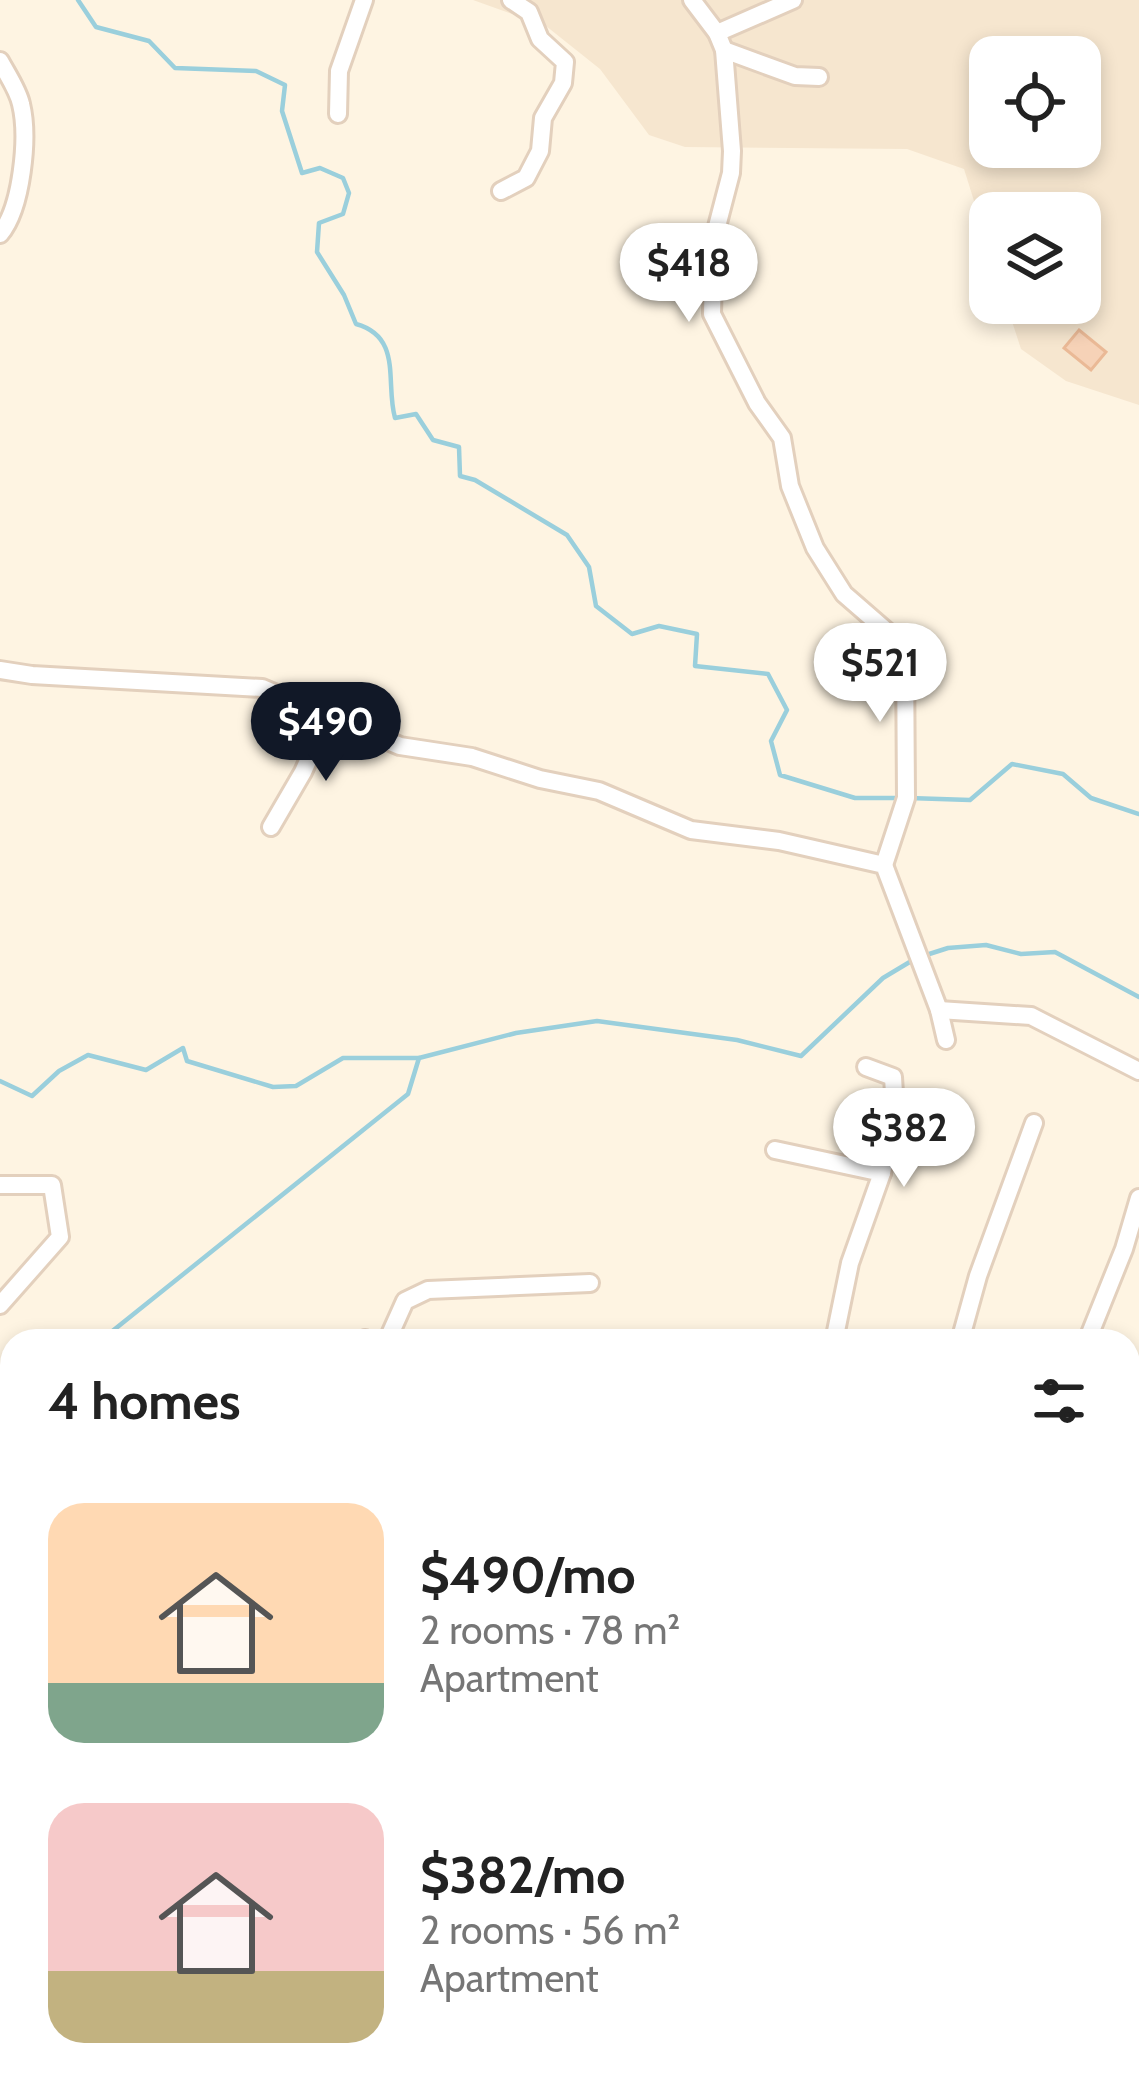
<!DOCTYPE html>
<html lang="en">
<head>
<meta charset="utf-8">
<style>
  :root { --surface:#fff; --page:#f2f2f2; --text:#222; --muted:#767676; --accent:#111827 }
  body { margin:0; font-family:Cabin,sans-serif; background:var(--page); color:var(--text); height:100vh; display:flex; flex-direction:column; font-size:45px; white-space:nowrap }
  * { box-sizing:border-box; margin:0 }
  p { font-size:39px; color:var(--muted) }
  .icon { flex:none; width:66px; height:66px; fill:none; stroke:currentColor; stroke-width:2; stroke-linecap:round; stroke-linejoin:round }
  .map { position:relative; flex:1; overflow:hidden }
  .sheet { position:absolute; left:0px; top:1329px; width:1140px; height:771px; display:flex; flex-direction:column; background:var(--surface); border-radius:36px 36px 0 0; box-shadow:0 6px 18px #0003 }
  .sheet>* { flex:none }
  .buttons { position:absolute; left:969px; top:36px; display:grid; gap:24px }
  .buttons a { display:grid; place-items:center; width:132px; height:132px; border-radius:24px; background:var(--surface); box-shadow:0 6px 18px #0003; font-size:60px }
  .price { position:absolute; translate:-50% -102px; padding:0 27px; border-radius:42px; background:#fff; color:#222; font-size:39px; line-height:78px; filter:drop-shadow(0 3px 6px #0008) }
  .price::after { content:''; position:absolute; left:50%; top:72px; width:36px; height:27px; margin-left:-18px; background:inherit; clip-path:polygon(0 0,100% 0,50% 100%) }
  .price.on { background:var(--accent); color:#fff }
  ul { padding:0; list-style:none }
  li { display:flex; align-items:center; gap:36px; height:300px; padding:0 48px }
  li span { display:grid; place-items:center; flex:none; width:336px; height:240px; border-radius:36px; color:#555 }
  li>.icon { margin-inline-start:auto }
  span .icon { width:144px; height:144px; fill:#fffc; stroke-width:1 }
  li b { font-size:51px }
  h2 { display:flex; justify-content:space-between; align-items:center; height:144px; padding:0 48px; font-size:51px }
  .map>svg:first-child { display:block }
  .residential { fill:#f6e6cf; fill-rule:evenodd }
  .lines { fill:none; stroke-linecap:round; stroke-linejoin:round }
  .stream { stroke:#9acfdc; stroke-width:4.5 }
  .building { fill:#f6d2b7; stroke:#eab996; stroke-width:3 }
  .minor-casing { stroke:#e3d0bd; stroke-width:22 }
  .path { stroke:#dbb69a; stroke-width:3; stroke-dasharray:3 9; stroke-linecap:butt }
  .minor { stroke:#fff; stroke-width:16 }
</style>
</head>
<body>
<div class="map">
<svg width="1139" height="2098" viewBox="0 0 1139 2098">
  <rect width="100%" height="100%" fill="#fef4e2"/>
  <path class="residential" d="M 473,0 L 1139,0 L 1139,405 L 1066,381 L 1021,349 L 1006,303 L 1080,303 L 1080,213 L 990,213 L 990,252 L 964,169 L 907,149 L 685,147 L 649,135 L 600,69 L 546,26 ZM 990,57 L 1080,57 L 1080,147 L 990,147 Z"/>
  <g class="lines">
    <g class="stream">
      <path d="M 78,0 L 96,27 L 149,41 L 175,68 L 256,71 L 285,85 L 282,111 L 302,173 L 320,168 L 343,178 L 349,193 L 343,214 L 319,223 L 317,252 L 344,295 L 356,324 C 403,337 385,383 395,418 L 416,414 L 433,440 L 459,447 L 460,476 L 475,480 L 567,535 L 589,567 L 596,606 L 632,634 L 659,626 L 697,634 L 695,666 L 768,674 L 787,710 L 771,741 L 780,775 L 855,798 L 898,798"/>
      <path d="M 909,798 L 970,800 L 1012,764 L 1063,774 L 1091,798 L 1139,814"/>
      <path d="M 923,956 L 948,948 L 986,945 L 1021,954 L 1055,952 L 1139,997"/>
      <path d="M 0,1081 L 32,1096 L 59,1071 L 88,1055 L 146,1070 L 183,1048 L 187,1061 L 273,1087 L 296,1086 L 343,1058 L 419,1058 L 516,1033 L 597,1021 L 737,1040 L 801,1056 L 883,978 L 913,960"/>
      <path d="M 100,1341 L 408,1094 L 419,1058"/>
      <path d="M 0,1371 L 12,1373"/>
    </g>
  </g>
  <path class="building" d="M 1079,330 L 1106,352 L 1091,370 L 1064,348 Z"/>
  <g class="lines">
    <defs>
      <g id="minor">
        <path d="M 692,0 L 717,33 L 724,50 L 732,151 L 731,173 L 714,238 L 712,314 L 757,403 L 782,438 L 790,486 L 815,548 L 844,594 L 905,647 L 906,798 L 884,865"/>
        <path d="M 717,33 L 793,0"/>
        <path d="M 724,50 L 795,76 L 819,77"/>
        <path d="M 0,61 C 7,74 18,90 21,104 C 29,137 22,208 0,234"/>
        <path d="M 338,114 L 339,71 L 364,0"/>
        <path d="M 501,191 L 526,178 L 540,151 L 543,118 L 563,83 L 565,62 L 540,39 L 529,12 L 511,0"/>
        <path d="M 0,670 L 32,675 L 262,688 L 400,746 L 472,757 L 540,779 L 599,791 L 691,830 L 779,841 L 884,865 L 939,1010 L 946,1040"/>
        <path d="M 271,827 L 303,772 L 329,714"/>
        <path d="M 939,1010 L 1031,1016 L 1139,1071"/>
        <path d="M 866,1067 L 893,1077 L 895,1110 L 882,1173"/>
        <path d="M 775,1150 L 882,1173 L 850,1263 L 834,1341"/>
        <path d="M 0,1185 L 52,1185 L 60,1237 L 0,1305"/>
        <path d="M 365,1339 L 368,1341"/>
        <path d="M 387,1341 L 405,1301 L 428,1290 L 590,1283"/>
        <path d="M 960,1341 L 978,1276 L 1034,1123"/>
        <path d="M 1087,1341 L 1124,1249 L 1139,1198"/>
        <path d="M 4,1547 L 12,1566"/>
        <path d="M 1128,2030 L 1139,2018"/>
        <path d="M 246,2088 L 250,2098"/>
        <path d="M 369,2088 L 370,2098"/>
        <path d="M 421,2088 L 432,2098"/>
        <path d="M 665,2088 L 691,2098"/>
        <path d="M 881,2088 L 896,2098"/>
        <path d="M 752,2098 L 760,2088"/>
        <path d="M 1070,2098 L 1078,2088"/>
      </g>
    </defs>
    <use href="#minor" class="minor-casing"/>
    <g class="path">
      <path d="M 0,1757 L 12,1786"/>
      <path d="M 152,2088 L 158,2098"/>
    </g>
    <use href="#minor" class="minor"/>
  </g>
</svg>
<div class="buttons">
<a><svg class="icon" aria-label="locate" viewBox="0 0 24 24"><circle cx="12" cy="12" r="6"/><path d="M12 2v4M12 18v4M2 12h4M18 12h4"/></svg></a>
<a><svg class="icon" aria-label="layers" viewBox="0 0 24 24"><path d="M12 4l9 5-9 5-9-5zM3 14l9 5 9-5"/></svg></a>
</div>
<b class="price" style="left:689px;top:325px">$418</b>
<b class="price" style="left:880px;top:725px">$521</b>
<b class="price on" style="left:326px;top:784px">$490</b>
<b class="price" style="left:904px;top:1190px">$382</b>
<section class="sheet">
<h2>4 homes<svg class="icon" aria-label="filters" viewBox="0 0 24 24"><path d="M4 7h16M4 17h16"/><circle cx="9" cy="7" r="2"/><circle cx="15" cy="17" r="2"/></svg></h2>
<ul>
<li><span style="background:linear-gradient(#ffd9b3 75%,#7fa58c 0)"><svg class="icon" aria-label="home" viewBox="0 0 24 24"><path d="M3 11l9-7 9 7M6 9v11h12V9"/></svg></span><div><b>$490/mo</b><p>2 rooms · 78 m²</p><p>Apartment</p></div></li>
<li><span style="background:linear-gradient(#f6c9c9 70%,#c2b280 0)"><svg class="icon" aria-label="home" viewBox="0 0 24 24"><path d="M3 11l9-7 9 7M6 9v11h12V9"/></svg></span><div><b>$382/mo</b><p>2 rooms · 56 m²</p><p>Apartment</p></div></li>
</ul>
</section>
</div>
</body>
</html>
